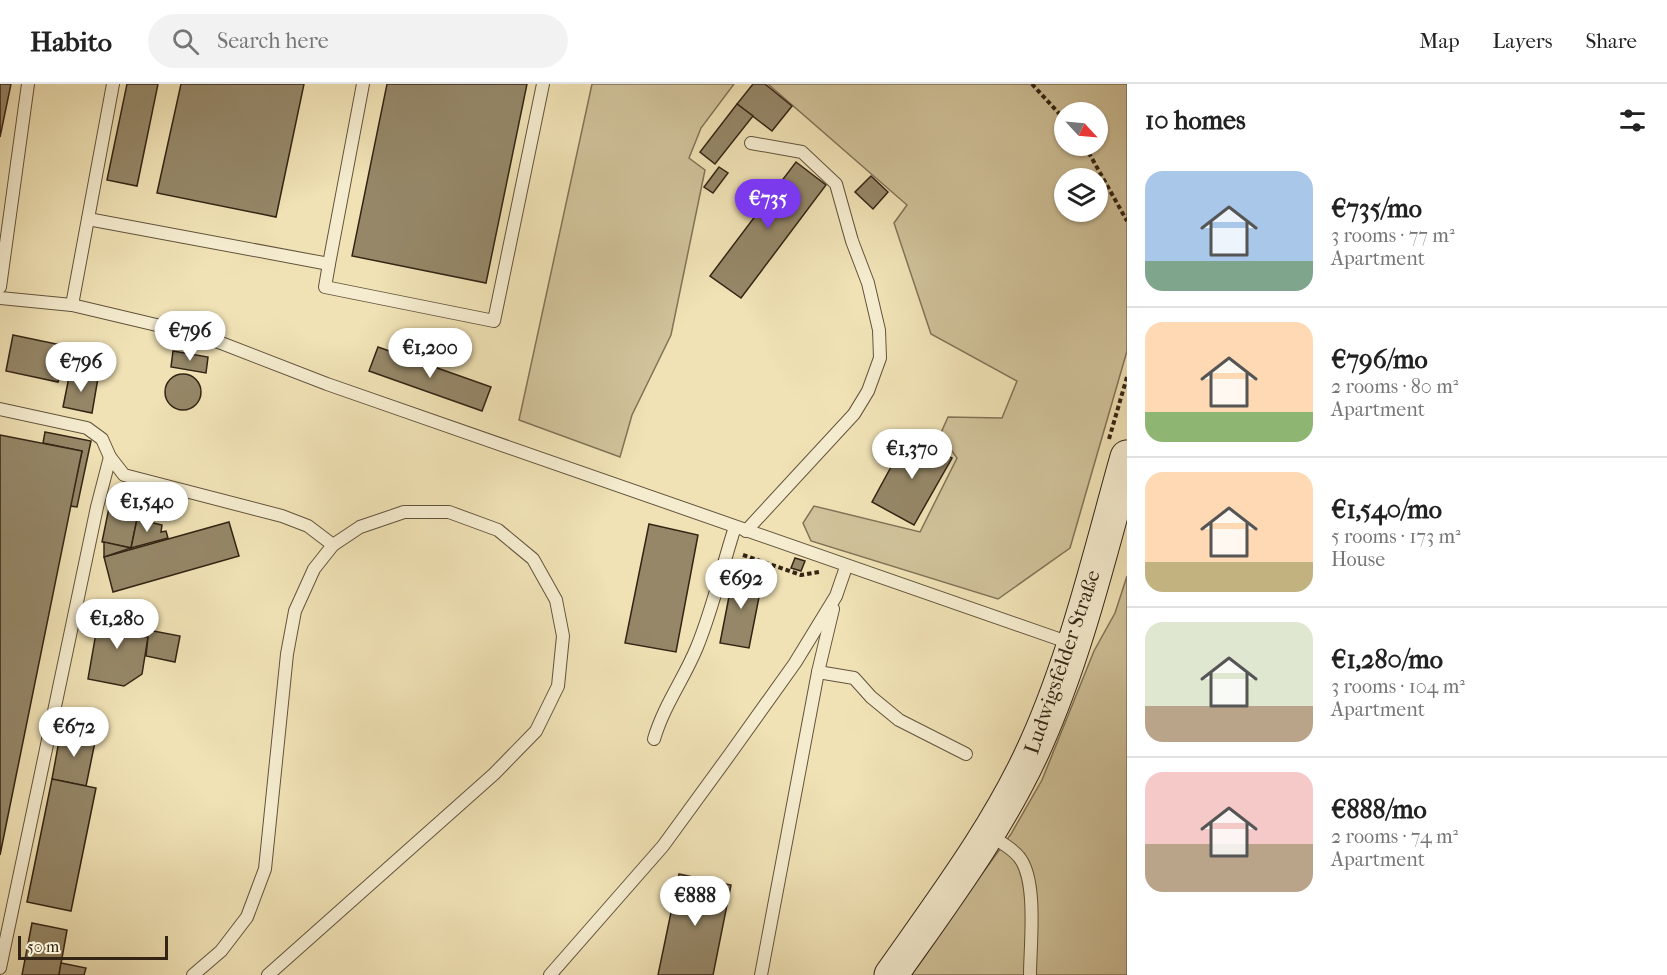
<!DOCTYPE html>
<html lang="en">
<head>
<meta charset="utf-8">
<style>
  :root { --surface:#fff; --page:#f2f2f2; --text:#222; --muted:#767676; --line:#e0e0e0; --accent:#7c3aed }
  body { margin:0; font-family:"IM FELL French Canon",serif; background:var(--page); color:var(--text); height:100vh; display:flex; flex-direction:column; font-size:22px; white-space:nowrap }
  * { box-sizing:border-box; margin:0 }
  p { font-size:20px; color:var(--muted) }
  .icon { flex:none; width:33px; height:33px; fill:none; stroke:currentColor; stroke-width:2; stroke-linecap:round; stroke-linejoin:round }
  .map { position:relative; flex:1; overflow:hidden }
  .sheet { display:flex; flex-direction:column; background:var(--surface); width:540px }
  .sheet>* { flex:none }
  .needle { width:39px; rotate:116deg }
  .fabs { position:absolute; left:1054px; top:18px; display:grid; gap:12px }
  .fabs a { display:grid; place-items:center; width:54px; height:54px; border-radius:50%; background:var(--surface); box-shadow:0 2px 4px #0004; font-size:30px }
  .scale { position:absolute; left:18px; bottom:15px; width:150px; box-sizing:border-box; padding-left:6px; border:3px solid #332414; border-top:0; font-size:16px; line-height:21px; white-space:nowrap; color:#332414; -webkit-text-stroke:4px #f5eccf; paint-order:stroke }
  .price { position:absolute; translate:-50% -51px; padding:0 14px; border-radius:21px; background:#fff; color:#222; font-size:20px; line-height:39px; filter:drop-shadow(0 2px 3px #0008) }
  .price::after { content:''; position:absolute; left:50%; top:36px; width:18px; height:14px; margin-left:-9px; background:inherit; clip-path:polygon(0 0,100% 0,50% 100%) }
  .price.active { background:var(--accent); color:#fff }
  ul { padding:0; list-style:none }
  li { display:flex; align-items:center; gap:18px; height:150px; padding:0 18px }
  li+li { border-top:2px solid var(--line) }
  li span { display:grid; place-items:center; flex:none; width:168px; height:120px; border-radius:18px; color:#555 }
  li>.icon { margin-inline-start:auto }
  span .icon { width:72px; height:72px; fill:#fffc; stroke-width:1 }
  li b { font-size:26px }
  h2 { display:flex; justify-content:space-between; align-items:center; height:72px; padding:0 18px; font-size:26px }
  header { display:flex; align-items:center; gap:36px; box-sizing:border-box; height:84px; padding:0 30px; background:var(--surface); border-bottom:2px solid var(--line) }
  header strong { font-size:28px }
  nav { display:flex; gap:33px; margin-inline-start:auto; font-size:21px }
  .search { width:420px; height:54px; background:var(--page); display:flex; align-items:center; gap:15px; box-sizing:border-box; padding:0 21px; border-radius:33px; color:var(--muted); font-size:22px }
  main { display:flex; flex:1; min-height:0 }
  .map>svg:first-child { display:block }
  .green { fill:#d0c29a; stroke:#827357; stroke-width:1.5; fill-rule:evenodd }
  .building { fill:#958768; stroke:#332414; stroke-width:1.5 }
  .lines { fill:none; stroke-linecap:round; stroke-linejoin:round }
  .lane-casing { stroke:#62543c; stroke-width:14 }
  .secondary-casing { stroke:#332414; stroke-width:35 }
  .path { stroke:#332414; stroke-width:4; stroke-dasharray:4.5 3; stroke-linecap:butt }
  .lane { stroke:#f5eccf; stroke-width:12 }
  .secondary { stroke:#f5eccf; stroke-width:33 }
  .labels { text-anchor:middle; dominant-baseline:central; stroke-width:5; stroke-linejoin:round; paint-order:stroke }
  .street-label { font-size:21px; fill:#332414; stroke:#f5eccf }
</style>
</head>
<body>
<header>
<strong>Habito</strong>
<div class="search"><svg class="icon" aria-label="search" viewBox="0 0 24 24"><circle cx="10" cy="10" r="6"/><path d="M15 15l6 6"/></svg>Search here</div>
<nav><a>Map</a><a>Layers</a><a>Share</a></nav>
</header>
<main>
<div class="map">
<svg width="1127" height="891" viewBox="0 0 1127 891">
  <rect width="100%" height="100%" fill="#f0e2b5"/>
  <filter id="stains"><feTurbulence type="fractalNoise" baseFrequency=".00333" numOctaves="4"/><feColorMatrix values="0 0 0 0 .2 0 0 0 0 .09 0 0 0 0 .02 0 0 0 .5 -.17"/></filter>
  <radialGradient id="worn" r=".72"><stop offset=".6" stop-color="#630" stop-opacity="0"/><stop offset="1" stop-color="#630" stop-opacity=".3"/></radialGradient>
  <g class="green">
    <path d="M 592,0 L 734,0 L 701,44 L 689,74 L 705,86 L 671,251 L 632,331 L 620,373 L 519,336 Z"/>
    <path d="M 768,0 L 1127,0 L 1127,267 L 1070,464 L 998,515 L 811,457 L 803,439 L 814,422 L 920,448 L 957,374 L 940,351 L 948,333 L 1002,334 L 1017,297 L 931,250 L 894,139 L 907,121 ZM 1065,28 L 1098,28 L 1098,62 L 1065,62 ZM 1065,94 L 1098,94 L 1098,128 L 1065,128 Z"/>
    <path d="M 1127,492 L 1127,891 L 908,891 L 1011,750 L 1042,696 L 1094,567 L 1115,529 Z"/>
  </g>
  <g class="building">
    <path d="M 0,0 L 11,0 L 0,53 Z"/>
    <path d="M 127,0 L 158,0 L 137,102 L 107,96 Z"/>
    <path d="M 181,0 L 304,0 L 276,133 L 157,109 Z"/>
    <path d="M 387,0 L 527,0 L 486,199 L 352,172 Z"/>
    <path d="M 753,0 L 765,0 L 792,22 L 772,47 L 737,20 Z"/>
    <path d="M 737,20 L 753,32 L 715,80 L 700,68 Z"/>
    <path d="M 796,78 L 826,101 L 741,214 L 710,192 Z"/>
    <path d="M 719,83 L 728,89 L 713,109 L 704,103 Z"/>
    <path d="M 871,92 L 888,108 L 873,125 L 855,108 Z"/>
    <path d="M 13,251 L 66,262 L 58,298 L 6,287 Z"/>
    <path d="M 378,263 L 491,303 L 482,327 L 369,287 Z"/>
    <path d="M 173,267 L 208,273 L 206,289 L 171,283 Z"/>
    <path d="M 70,288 L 98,294 L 92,329 L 63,323 Z"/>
    <circle cx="183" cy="308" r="18"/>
    <path d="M 45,348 L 91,357 L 77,423 L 70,422 L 82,367 L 43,359 Z"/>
    <path d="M 909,350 L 952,374 L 914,441 L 872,418 Z"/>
    <path d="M 0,351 L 82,367 L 0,771 Z"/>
    <path d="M 111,414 L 140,421 L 131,464 L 102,458 Z"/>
    <path d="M 137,435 L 162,441 L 161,448 L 166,447 L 168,454 L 131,464 Z"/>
    <path d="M 229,438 L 239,472 L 113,508 L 104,473 Z"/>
    <path d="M 649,440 L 698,451 L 676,568 L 625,559 Z"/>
    <path d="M 104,458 L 131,464 L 104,473 Z"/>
    <path d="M 795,474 L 805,477 L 801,487 L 791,484 Z"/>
    <path d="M 734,487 L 763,493 L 749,564 L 720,559 Z"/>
    <path d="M 120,525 L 151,531 L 147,550 L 131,547 L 134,533 L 119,530 Z"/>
    <path d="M 100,526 L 134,533 L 131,549 L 148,553 L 142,590 L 124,602 L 88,595 Z"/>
    <path d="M 148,546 L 180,552 L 175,578 L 146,572 L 148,553 L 143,552 Z"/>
    <path d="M 61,646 L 96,653 L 86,702 L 52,695 Z"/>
    <path d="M 52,695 L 96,704 L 71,827 L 27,818 Z"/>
    <path d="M 679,790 L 731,801 L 713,891 L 658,891 Z"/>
    <path d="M 32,839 L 67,846 L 59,891 L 22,891 Z"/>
    <path d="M 61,879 L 86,884 L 84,891 L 59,891 Z"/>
  </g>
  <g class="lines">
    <defs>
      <g id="lane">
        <path d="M 88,135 L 329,180 L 325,203 L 494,237 L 543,0"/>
        <path d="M 329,180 L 363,0"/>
        <path d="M 0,203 L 28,0"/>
        <path d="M 0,214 L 72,221 L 203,252 L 327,300 L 1073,560"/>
        <path d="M 72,221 L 113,0"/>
        <path d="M 0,325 L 87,344 L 102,355 L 110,373 L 124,391 L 282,432 L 308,442 L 333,461"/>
        <path d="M 746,447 L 854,330 L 868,307 L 880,274 L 879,246 L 868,199 L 852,157 L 836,100 L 802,68 L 751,59"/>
        <path d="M 818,588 L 854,594 L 871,613 L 899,636 L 966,670"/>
        <path d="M 654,655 C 664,621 684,595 697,563 C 713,524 722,483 735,443"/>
        <path d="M 989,751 C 999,757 1012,764 1019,773 C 1038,796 1030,861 1030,891"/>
        <path d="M 0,884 L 97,423 L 110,373"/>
        <path d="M 193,891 L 221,867 L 247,833 L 265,785 L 287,570 L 295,527 L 314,485 L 333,461 L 360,443 L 404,428 L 449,428 L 498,446 L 533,475 L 556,516 L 563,552 L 558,602 L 536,647 L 494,690 L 268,891"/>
        <path d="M 550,891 L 663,762 L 730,670 L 795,579 L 836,512 L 846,483"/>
        <path d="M 761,891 L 818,588 L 833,525"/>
      </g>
      <path id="secondary" d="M 891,891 C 943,817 999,743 1036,660 C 1077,568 1100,469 1127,373"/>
    </defs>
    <use href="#lane" class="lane-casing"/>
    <use href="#secondary" class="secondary-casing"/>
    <g class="path">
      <path d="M 1032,0 L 1065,36"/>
      <path d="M 1085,62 L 1127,137"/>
      <path d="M 1109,355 L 1127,293"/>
      <path d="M 743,471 L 801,491 L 819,488"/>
    </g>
    <use href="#lane" class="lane"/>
    <use href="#secondary" class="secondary"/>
  </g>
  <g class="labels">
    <g class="street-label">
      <text transform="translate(1062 578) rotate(-71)">Ludwigsfelder Straße</text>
    </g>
  </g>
  <rect width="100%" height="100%" filter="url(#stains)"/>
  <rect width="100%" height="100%" fill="url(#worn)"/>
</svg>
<div class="fabs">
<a><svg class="needle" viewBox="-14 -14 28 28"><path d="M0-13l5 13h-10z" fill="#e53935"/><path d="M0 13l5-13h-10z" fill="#767676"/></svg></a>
<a><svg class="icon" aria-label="layers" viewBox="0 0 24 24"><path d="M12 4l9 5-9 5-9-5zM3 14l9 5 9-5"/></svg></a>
</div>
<div class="scale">50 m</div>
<b class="price active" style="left:768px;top:146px">€735</b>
<b class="price" style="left:190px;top:278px">€796</b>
<b class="price" style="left:430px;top:295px">€1,200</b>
<b class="price" style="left:81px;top:309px">€796</b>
<b class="price" style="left:912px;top:396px">€1,370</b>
<b class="price" style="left:147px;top:449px">€1,540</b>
<b class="price" style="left:741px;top:526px">€692</b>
<b class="price" style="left:117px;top:566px">€1,280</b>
<b class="price" style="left:74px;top:674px">€672</b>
<b class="price" style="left:695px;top:843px">€888</b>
</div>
<section class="sheet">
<h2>10 homes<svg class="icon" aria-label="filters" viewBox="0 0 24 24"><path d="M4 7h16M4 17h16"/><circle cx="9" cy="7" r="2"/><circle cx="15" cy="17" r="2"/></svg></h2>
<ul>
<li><span style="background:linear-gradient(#a9c7e8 75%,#7fa58c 0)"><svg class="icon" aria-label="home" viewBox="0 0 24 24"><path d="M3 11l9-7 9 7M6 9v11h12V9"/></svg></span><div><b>€735/mo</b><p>3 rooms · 77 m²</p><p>Apartment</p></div></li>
<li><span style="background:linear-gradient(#ffd9b3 75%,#8fb573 0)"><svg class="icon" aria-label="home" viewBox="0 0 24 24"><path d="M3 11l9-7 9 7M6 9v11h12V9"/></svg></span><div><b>€796/mo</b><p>2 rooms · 80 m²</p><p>Apartment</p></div></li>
<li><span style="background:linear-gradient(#ffd9b3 75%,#c2b280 0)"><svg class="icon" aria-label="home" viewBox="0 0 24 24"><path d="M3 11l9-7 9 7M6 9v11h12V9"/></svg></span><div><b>€1,540/mo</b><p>5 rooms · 173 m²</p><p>House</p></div></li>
<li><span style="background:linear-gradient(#dfe7d0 70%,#b9a48a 0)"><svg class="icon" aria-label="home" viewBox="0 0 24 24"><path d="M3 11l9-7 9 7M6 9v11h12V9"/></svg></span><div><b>€1,280/mo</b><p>3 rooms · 104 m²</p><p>Apartment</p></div></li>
<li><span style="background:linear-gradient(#f6c9c9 60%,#b9a48a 0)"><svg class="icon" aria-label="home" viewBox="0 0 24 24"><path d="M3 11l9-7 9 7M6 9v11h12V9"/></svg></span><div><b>€888/mo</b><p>2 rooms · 74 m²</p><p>Apartment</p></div></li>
</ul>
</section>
</main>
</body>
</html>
